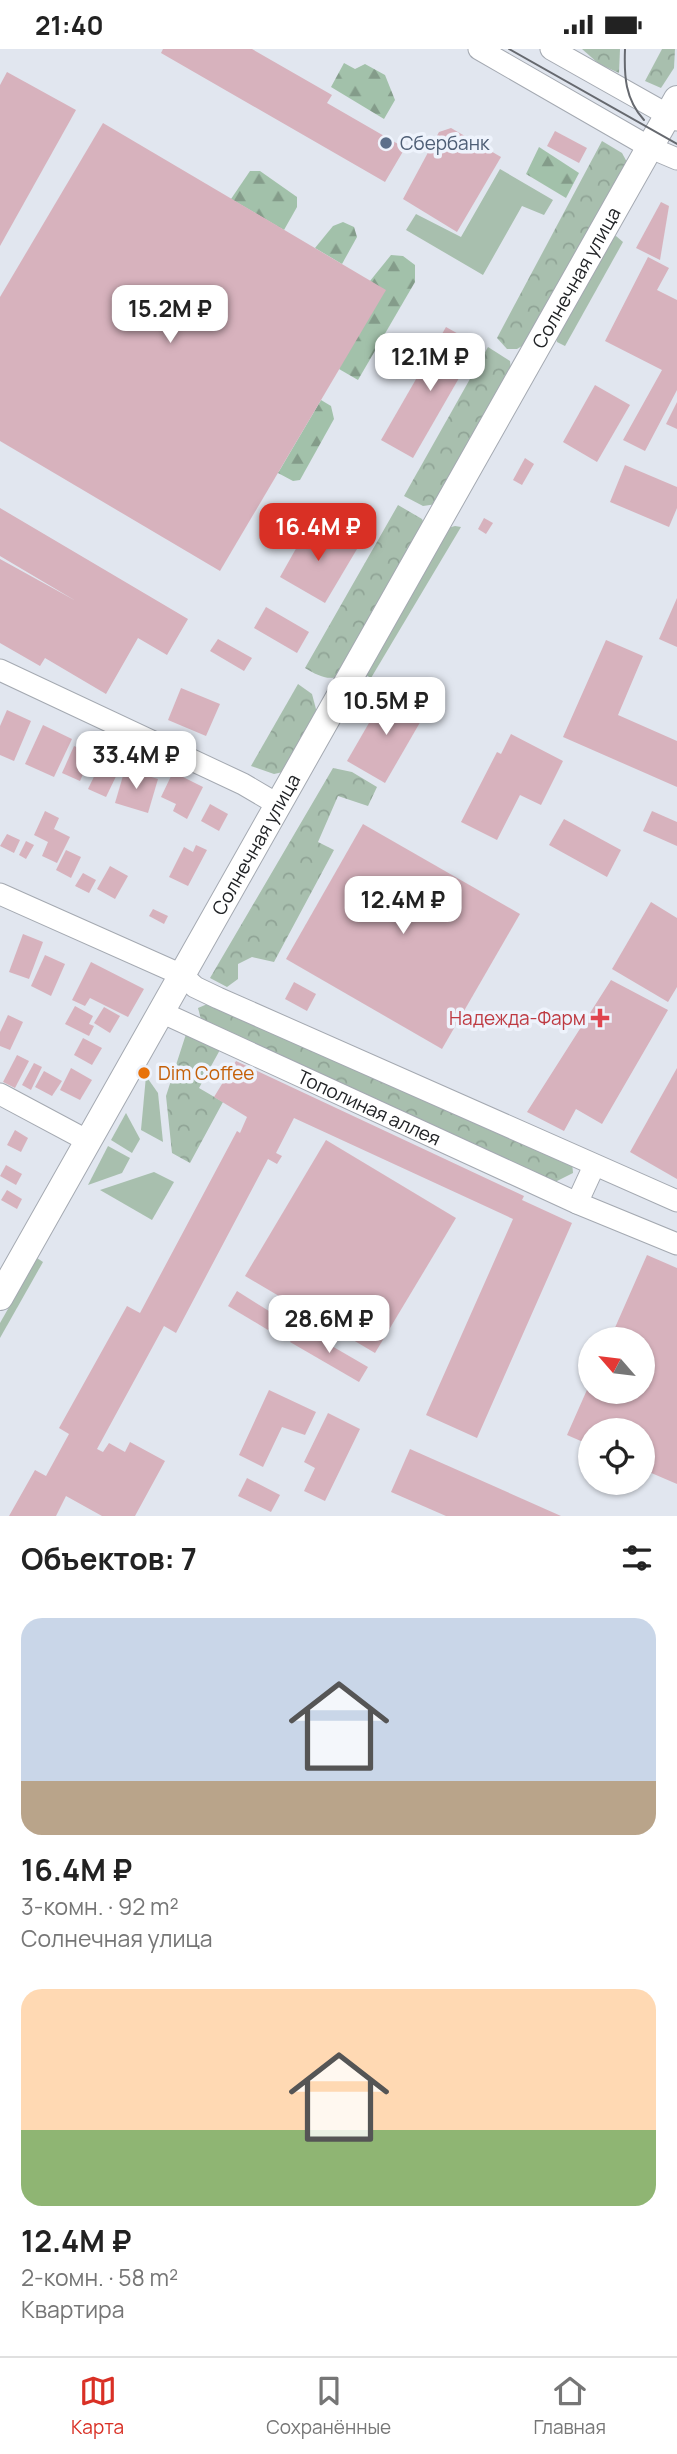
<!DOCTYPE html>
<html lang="ru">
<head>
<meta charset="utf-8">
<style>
  :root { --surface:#fff; --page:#f6f6f6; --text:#222; --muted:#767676; --line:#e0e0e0; --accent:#d93025 }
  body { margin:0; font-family:Manrope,sans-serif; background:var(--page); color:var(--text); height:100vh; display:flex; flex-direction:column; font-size:26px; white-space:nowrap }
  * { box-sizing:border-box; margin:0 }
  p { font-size:23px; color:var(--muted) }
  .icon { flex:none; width:38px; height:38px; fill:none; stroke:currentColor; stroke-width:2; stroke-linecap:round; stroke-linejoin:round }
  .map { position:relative; height:1467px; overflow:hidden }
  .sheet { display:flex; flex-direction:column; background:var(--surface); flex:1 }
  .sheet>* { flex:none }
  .needle { width:46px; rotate:298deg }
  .tools { position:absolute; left:578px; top:1278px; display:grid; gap:14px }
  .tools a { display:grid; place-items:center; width:77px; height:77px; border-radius:50%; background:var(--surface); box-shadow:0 2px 5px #0004; font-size:35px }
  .price { position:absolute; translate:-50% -60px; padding:0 16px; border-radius:14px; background:#fff; color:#222; font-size:23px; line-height:46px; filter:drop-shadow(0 2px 4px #0008) }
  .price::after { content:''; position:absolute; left:50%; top:42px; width:21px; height:16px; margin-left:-10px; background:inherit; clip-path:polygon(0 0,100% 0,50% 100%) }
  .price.on { background:var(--accent); color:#fff }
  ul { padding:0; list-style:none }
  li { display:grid; align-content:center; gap:14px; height:371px; padding:0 21px }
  li span { display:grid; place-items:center; height:217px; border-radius:21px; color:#555 }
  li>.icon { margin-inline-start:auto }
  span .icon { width:126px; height:126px; fill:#fffc; stroke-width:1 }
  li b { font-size:30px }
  h2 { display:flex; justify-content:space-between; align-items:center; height:84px; padding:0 21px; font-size:30px }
  .status { display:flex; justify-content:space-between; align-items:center; height:49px; padding:0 35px; background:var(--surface); direction:ltr }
  .status svg { height:19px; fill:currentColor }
  .tabs { display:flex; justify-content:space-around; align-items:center; height:98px; border-top:2px solid var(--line); background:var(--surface); font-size:19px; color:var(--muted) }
  .tabs a { display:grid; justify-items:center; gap:4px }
  .tabs .on { color:var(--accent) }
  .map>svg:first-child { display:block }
  .grass { fill:#a8bfae }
  .forest { fill:url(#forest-firs) }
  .park { fill:url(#park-crowns) }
  .building { fill:#d7b2bd }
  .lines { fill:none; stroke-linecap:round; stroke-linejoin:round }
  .minor-casing { stroke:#a4a9b1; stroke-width:23 }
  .major-casing { stroke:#a4a9b1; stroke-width:28 }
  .minor { stroke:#fff; stroke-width:21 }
  .major { stroke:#fff; stroke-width:26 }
  .tram { stroke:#66696f; stroke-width:2 }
  .service-dot { fill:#5c6f8a; stroke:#eef3fc; stroke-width:2.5 }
  .health-dot { fill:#e0444e; stroke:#eef3fc; stroke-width:2.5 }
  .food-dot { fill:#e8710a; stroke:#eef3fc; stroke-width:2.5 }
  .labels { text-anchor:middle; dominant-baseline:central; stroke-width:7; stroke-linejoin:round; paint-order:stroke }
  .service-label { font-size:19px; fill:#4e5e75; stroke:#eef3fc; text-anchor:start }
  .street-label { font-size:19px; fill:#212326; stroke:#eef3fc }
  .health-label { font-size:19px; fill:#be3a42; stroke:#eef3fc; text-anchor:end }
  .food-label { font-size:19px; fill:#c56008; stroke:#eef3fc; text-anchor:start }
</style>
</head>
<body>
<div class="status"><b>21:40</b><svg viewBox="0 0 49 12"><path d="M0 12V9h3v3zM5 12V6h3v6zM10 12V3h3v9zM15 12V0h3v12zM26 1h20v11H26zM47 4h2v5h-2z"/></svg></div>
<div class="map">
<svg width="677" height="1467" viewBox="0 0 677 1467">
  <defs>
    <pattern id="forest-firs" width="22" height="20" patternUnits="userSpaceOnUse" patternTransform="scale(1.75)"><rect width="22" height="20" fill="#a2c1aa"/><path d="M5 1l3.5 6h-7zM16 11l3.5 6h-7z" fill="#849c8a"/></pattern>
    <pattern id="park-crowns" width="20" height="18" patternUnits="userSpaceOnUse" patternTransform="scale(1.75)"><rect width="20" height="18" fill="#a8bfae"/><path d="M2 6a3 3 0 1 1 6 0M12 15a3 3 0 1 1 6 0" fill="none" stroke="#90a496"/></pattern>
  </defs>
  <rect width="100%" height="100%" fill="#e1e6ef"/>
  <g class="grass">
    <path d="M 500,120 L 553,151 L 544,166 L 522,157 L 483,226 L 406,181 L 416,165 L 461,188 Z"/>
    <path d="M 616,187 L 623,193 L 565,297 L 557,293 L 556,289 L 612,188 Z"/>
    <path d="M 455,477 L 461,478 L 371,629 L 366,626 L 448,479 Z"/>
    <path d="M 146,1027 L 158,1044 L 163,1093 L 141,1081 Z"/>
    <path d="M 126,1064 L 140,1090 L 132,1104 L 111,1091 Z"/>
    <path d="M 108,1097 L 130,1109 L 122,1124 L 88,1136 Z"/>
    <path d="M 154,1123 L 174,1133 L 152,1171 L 100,1141 Z"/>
    <path d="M 37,1209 L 43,1213 L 0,1289 L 0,1274 Z"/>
  </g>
  <g class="forest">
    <path d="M 344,14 L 355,20 L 365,15 L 385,26 L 395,51 L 384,70 L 331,38 Z"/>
    <path d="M 539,98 L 579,124 L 566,149 L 526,125 Z"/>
    <path d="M 250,122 L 260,122 L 297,148 L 297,158 L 284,181 L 231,150 Z"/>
    <path d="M 343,173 L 354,178 L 357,188 L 342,215 L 315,199 L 333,177 Z"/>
    <path d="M 391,206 L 403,207 L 415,216 L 415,233 L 358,331 L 339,320 L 370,232 Z"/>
    <path d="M 321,351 L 331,357 L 334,370 L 300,431 L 293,432 L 278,424 Z"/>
  </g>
  <g class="park">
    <path d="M 582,0 L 620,0 L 619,24 L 599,15 Z"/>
    <path d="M 662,0 L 675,0 L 674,19 L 661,39 L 645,32 Z"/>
    <path d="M 602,92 L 622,104 L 628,115 L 527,294 L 517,300 L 507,300 L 497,289 Z"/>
    <path d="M 488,298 L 510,312 L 511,321 L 437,455 L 423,457 L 404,447 Z"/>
    <path d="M 398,456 L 422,470 L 426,478 L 340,627 C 327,632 317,626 305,619 Z"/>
    <path d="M 298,635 L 312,645 L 317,664 L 283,723 L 274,725 L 251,717 Z"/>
    <path d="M 333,719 L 352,723 L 377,738 L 368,757 L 338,747 L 318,793 L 334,801 L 274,913 L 252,908 L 238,915 L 238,930 L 227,938 L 210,929 Z"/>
    <path d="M 212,953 L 572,1113 L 573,1124 L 555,1133 L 202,974 L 198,959 Z"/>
    <path d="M 187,982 L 221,999 L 199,1039 L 223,1053 L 190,1114 L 172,1104 L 166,1047 Z"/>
  </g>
  <g class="building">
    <path d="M 163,0 L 252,0 L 332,46 L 327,54 L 405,99 L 385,133 L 161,4 Z"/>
    <path d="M 7,23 L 76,61 L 0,197 L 0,36 Z"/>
    <path d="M 103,74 L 386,241 L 220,522 L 0,392 L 0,248 Z"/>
    <path d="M 451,79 L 501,108 L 457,183 L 403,150 L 439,83 Z"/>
    <path d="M 555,82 L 587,99 L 579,114 L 547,97 Z"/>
    <path d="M 661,153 L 669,157 L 660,211 L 636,199 Z"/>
    <path d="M 648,208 L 669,219 L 657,241 L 677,251 L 677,341 L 645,402 L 623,391 L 662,321 L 605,292 Z"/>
    <path d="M 446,278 L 478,296 L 413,409 L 381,391 Z"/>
    <path d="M 595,336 L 630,356 L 597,413 L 563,393 Z"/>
    <path d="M 677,353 L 677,380 L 666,375 Z"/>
    <path d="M 525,409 L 534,415 L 522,436 L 513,431 Z"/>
    <path d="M 625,416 L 677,438 L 677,459 L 669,478 L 610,453 Z"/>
    <path d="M 0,459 L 188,570 L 167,606 L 138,589 L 106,645 L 45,609 L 40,617 L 0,594 L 0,510 L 76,552 L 0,507 Z"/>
    <path d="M 484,469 L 493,474 L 486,485 L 478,480 Z"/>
    <path d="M 311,473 L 357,500 L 325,554 L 280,528 Z"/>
    <path d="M 677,549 L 677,598 L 659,590 Z"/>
    <path d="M 266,558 L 309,583 L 297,604 L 254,579 Z"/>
    <path d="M 218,590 L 252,609 L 244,622 L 210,602 Z"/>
    <path d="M 606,591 L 643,607 L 618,666 L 677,692 L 677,738 L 563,688 Z"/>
    <path d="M 181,639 L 220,655 L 206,687 L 168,671 Z"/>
    <path d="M 388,641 L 426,663 L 385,734 L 347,712 Z"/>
    <path d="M 7,661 L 31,672 L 14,712 L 0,706 L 0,677 Z"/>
    <path d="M 43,676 L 72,690 L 54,728 L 25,715 Z"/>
    <path d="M 511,685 L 563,712 L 541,756 L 520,746 L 497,791 L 461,773 L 497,703 L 501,705 Z"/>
    <path d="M 74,697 L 92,705 L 80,732 L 62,724 Z"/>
    <path d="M 104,707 L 122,715 L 106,748 L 88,740 Z"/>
    <path d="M 125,720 L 158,730 L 148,764 L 115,754 Z"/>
    <path d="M 173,723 L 203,738 L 187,770 L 173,762 L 176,755 L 161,748 Z"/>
    <path d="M 210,755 L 228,765 L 219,782 L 201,772 Z"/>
    <path d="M 45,762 L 59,769 L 54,780 L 70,788 L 57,814 L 42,807 L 48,793 L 34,786 Z"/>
    <path d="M 652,762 L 677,773 L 677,797 L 643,782 Z"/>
    <path d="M 564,770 L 621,801 L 607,828 L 549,796 Z"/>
    <path d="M 363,775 L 520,865 L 442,1000 L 286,910 Z"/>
    <path d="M 7,785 L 20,791 L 14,804 L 0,797 Z"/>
    <path d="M 26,792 L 34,796 L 26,810 L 19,806 Z"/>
    <path d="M 196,796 L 207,801 L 188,837 L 169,828 L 184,798 L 193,803 Z"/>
    <path d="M 66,801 L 81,808 L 71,829 L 56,821 Z"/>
    <path d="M 110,817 L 128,827 L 115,850 L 97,840 Z"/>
    <path d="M 83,824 L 96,831 L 89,844 L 75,837 Z"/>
    <path d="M 651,853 L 677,869 L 677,938 L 668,953 L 612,920 Z"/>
    <path d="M 153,860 L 168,867 L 164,875 L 149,867 Z"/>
    <path d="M 23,885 L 43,893 L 29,930 L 9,923 Z"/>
    <path d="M 45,906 L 65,915 L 51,947 L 31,937 Z"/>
    <path d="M 91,913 L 144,940 L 128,968 L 90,949 L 85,957 L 72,951 Z"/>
    <path d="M 611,931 L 668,961 L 602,1075 L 576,1060 L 564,1082 L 527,1063 Z"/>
    <path d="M 294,933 L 316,945 L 307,962 L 285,950 Z"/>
    <path d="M 75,957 L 93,967 L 89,975 L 94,977 L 89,987 L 65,975 Z"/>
    <path d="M 104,958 L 120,967 L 110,984 L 94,974 Z"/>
    <path d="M 8,966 L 23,973 L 10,1001 L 0,997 L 0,983 Z"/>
    <path d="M 83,989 L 102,999 L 92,1016 L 74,1006 Z"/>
    <path d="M 17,1006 L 29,1012 L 15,1039 L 3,1033 Z"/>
    <path d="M 236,1012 L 524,1147 L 522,1151 L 572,1174 L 477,1389 L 426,1366 L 513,1170 L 294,1069 L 276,1104 L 282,1107 L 277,1115 L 268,1110 L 176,1284 L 164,1277 L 97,1400 L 103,1403 L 109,1394 L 125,1403 L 130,1393 L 165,1412 L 135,1467 L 102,1467 L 66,1447 L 56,1467 L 9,1467 L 35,1421 L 46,1427 L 69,1385 L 59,1379 L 127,1257 L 140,1264 L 237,1082 L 240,1084 L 247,1068 L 214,1048 Z"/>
    <path d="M 34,1014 L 42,1018 L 31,1041 L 22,1036 Z"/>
    <path d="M 71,1019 L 92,1031 L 80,1051 L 60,1041 Z"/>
    <path d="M 677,1019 L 677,1130 L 630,1103 Z"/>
    <path d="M 44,1022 L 62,1032 L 52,1047 L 35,1038 Z"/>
    <path d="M 15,1081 L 28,1089 L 21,1103 L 7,1096 Z"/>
    <path d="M 326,1091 L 456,1169 L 375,1304 L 245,1227 Z"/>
    <path d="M 6,1116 L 22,1125 L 16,1136 L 0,1127 Z"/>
    <path d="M 7,1141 L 22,1150 L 17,1160 L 1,1151 Z"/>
    <path d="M 647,1206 L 677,1219 L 677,1435 L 642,1420 L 642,1381 L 590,1381 L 590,1396 L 567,1386 L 590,1334 L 590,1342 L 642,1342 L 642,1290 L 610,1290 Z"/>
    <path d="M 237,1242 L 277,1267 L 268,1281 L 228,1257 Z"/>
    <path d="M 299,1278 L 368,1318 L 359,1333 L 290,1293 Z"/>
    <path d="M 269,1341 L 316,1363 L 305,1386 L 282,1378 L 263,1418 L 239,1406 Z"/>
    <path d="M 328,1364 L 360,1380 L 325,1452 L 304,1442 L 315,1419 L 304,1413 Z"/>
    <path d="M 410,1400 L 561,1467 L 446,1467 L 391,1443 Z"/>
    <path d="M 247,1429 L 280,1446 L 271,1463 L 238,1447 Z"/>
  </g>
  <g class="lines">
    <defs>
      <g id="minor">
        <path d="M 479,0 L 651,99 L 677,110"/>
        <path d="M 551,0 L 677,71"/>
        <path d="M 0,621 L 243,735 L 277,755"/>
        <path d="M 0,845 L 182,926 L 195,938 L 218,949 L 677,1152"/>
        <path id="s1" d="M 161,963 L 577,1154 L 677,1195"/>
        <path d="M 0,1045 L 88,1092"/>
        <path d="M 577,1154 L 594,1117"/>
      </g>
      <g id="major">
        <path id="s2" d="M 0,1248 L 677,50"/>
      </g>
    </defs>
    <use href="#minor" class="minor-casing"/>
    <use href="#major" class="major-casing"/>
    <use href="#minor" class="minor"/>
    <use href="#major" class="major"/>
    <g class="tram">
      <path d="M 509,0 L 677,95"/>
      <path d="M 625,0 C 624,27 625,50 644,71"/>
    </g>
  </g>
  <circle class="service-dot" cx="386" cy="94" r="7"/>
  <path class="health-dot" d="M596.5 958.5h7v7h7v7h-7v7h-7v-7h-7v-7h7z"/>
  <circle class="food-dot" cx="144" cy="1024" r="7"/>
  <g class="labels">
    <g class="service-label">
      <text x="400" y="94">Сбербанк</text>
    </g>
    <g class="street-label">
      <text stroke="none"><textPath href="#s2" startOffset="1171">Солнечная улица</textPath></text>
      <text stroke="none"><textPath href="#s2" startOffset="520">Солнечная улица</textPath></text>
      <text stroke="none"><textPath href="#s1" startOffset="229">Тополиная аллея</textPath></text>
    </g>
    <g class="health-label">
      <text x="586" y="969">Надежда-Фарм</text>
    </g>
    <g class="food-label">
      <text x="158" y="1024">Dim Coffee</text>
    </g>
  </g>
</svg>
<div class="tools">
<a><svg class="needle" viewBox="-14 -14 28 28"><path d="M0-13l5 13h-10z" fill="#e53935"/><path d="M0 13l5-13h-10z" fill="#767676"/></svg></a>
<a><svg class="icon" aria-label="locate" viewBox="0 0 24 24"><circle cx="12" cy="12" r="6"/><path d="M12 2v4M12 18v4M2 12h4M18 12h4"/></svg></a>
</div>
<b class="price" style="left:170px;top:296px">15.2M ₽</b>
<b class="price" style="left:430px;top:344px">12.1M ₽</b>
<b class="price on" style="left:318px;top:514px">16.4M ₽</b>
<b class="price" style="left:386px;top:688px">10.5M ₽</b>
<b class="price" style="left:136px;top:742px">33.4M ₽</b>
<b class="price" style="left:403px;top:887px">12.4M ₽</b>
<b class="price" style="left:329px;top:1306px">28.6M ₽</b>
</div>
<section class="sheet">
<h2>Объектов: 7<svg class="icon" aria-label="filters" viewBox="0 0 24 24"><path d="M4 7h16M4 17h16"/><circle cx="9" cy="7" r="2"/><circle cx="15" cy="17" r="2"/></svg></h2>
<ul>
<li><span style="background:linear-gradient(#c9d6e8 75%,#b9a48a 0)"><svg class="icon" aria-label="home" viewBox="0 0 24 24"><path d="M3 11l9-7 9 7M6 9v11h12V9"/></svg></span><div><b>16.4M ₽</b><p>3-комн. · 92 m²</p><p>Солнечная улица</p></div></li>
<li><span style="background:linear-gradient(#ffd9b3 65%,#8fb573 0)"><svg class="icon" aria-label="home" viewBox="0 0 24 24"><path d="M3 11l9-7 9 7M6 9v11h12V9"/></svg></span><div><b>12.4M ₽</b><p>2-комн. · 58 m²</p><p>Квартира</p></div></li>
</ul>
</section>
<nav class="tabs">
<a class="on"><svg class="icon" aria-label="map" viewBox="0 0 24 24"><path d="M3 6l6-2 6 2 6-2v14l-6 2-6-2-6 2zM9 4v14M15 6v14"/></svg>Карта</a>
<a><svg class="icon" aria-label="saved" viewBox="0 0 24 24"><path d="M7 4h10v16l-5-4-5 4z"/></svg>Сохранённые</a>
<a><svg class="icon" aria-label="home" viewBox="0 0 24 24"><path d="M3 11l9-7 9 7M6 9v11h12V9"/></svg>Главная</a>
</nav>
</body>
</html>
